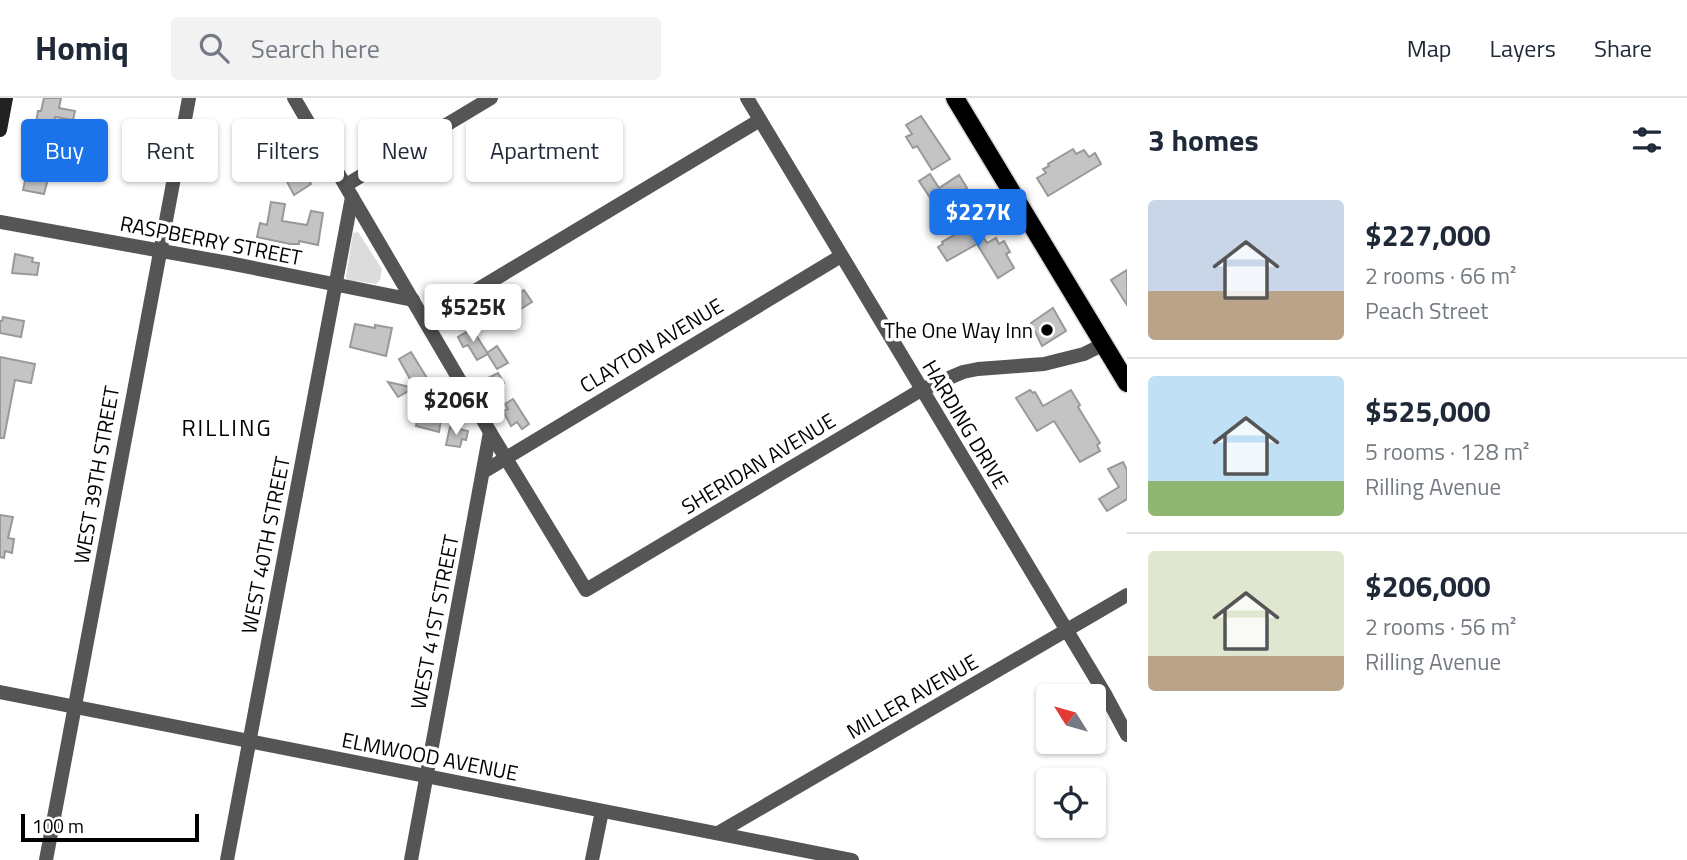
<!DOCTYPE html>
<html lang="en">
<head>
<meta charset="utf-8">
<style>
  :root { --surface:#fff; --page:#f2f2f3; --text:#1f2937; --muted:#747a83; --line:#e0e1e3; --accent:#1a73e8 }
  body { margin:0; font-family:"Titillium Web",sans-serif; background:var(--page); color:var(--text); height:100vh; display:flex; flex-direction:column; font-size:26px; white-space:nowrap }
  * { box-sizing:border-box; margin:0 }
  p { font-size:23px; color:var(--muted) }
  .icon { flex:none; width:38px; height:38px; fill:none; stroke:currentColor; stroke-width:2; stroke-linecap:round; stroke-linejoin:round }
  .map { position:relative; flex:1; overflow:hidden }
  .details { display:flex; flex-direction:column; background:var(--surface); width:560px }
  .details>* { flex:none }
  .hud { position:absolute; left:21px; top:21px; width:665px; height:63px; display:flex; gap:14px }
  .needle { width:46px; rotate:307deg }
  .controls { position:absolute; left:1036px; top:586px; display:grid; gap:14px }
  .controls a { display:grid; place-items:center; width:70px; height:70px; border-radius:7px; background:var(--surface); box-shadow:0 2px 5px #0004; font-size:35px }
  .scale { position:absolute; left:21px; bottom:18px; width:178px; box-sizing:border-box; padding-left:7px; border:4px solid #000; border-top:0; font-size:19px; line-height:24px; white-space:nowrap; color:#000; -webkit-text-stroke:5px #fff; paint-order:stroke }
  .price { position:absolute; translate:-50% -60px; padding:0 16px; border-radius:7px; background:#fff; color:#222; font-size:23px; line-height:46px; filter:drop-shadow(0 2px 4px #0008) }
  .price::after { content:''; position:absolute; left:50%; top:42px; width:21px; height:16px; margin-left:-10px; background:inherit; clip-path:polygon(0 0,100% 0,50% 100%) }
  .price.selected { background:var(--accent); color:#fff }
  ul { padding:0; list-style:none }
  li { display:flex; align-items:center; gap:21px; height:175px; padding:0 21px }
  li+li { border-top:2px solid var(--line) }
  li span { display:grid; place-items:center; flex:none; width:196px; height:140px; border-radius:7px; color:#555 }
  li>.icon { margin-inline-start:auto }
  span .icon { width:84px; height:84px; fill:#fffc; stroke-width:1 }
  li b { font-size:30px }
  h2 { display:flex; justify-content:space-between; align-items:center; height:84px; padding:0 21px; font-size:30px }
  .chip { padding:0 24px; border-radius:7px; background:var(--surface); box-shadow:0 2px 5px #0004; font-size:24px; line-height:63px }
  .chip.selected { background:var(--accent); color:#fff }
  header { display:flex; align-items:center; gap:42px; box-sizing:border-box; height:98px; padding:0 35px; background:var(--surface); border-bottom:2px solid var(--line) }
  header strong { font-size:33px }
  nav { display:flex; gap:38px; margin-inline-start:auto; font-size:24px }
  .search { width:490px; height:63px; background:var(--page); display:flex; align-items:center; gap:18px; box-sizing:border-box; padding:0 24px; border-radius:7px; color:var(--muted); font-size:26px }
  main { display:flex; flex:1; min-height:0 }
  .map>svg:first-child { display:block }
  .green { fill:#dcdcdc }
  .building { fill:#c4c4c4; stroke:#999; stroke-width:2 }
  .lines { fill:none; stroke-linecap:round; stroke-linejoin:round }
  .primary-casing { stroke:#dbdbdb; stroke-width:21 }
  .minor { stroke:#555; stroke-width:14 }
  .secondary { stroke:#222; stroke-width:14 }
  .primary { stroke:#000; stroke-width:18 }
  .poi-dot { fill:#000; stroke:#fff; stroke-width:2.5 }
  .labels { text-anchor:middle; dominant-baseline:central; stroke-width:7; stroke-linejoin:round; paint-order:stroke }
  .street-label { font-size:21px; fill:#000; stroke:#fff }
  .poi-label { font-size:21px; fill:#000; stroke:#fff; text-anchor:end }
  .neighbourhood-label { font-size:23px; letter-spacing:2px; fill:#000; stroke:#fff }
</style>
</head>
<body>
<header>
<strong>Homiq</strong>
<div class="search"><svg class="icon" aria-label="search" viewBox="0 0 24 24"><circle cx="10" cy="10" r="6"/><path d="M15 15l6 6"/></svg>Search here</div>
<nav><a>Map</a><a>Layers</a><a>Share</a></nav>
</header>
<main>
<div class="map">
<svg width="1127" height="762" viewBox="0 0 1127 762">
  <rect width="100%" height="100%" fill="#fff"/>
  <path class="green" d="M 358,134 L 382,171 L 380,182 L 376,186 L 348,182 L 346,179 L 353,135 Z"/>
  <g class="building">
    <path d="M 44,0 L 61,0 L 59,10 L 75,13 L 73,22 L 55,19 L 52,39 L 34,36 L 38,13 L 41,13 Z"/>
    <path d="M 921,18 L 950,61 L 932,72 L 917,48 L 913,50 L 906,39 L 912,36 L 906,27 Z"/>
    <path d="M 1073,51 L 1076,56 L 1084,52 L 1089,59 L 1095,55 L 1101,66 L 1048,98 L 1037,80 L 1046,75 L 1043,71 L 1049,68 L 1048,66 Z"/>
    <path d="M 291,68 L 296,74 L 302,70 L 311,86 L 294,97 L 282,74 Z"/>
    <path d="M 27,73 L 38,75 L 37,79 L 48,81 L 44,96 L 23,92 Z"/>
    <path d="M 930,76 L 939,90 L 959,77 L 967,90 L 958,96 L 960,101 L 943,113 L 936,102 L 933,104 L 919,83 Z"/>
    <path d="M 271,104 L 285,106 L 282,123 L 307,127 L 311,113 L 323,115 L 318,147 L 299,143 L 299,146 L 290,146 L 257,139 L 260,125 L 267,127 Z"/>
    <path d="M 975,125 L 987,145 L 996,140 L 999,146 L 1004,143 L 1010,154 L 1006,156 L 1014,170 L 998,180 L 977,146 L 947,163 L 938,149 L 943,146 L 942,144 Z"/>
    <path d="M 15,156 L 33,160 L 32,164 L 39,165 L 37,177 L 12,175 Z"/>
    <path d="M 1127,172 L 1127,207 L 1111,182 Z"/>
    <path d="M 524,192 L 532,204 L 503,222 L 495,208 Z"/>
    <path d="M 1053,210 L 1066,233 L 1042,248 L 1031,225 Z"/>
    <path d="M 3,219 L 24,223 L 21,239 L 0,235 L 0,223 L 2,223 Z"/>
    <path d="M 355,226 L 375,230 L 375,227 L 392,230 L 386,258 L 350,249 Z"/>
    <path d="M 472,231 L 488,256 L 477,262 L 468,247 L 463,249 L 458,239 Z"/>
    <path d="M 497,248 L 508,265 L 497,271 L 487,255 Z"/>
    <path d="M 411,254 L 436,295 L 409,311 L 414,290 L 398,299 L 388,284 L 415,290 L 399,261 Z"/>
    <path d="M 0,259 L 35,266 L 31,285 L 15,282 L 4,340 L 0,340 Z"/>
    <path d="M 498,275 L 504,285 L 493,292 L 486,281 Z"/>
    <path d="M 1030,292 L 1033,295 L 1035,294 L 1043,308 L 1071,292 L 1080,307 L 1078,309 L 1100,345 L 1097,347 L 1100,353 L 1080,364 L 1054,323 L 1037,333 L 1016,300 Z"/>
    <path d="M 513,301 L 529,326 L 522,331 L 517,324 L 511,328 L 503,313 L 508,311 L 505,306 Z"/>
    <path d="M 418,318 L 441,322 L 439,334 L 416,328 Z"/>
    <path d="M 450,329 L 468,333 L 466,342 L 462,341 L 460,349 L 446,347 Z"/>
    <path d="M 1123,364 L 1127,372 L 1127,401 L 1107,413 L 1099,401 L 1119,389 L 1108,371 Z"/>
    <path d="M 0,417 L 13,419 L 8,440 L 14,441 L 12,455 L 5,453 L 4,460 L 0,459 Z"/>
  </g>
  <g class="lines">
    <defs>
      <path id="primary" d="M 955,0 L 1127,285"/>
    </defs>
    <use href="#primary" class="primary-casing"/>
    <g class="minor">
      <path d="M 294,0 L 490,334 L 586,492 L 921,292 L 963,274 L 978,271 L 1044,266 L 1084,256 L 1104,246"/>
      <path d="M 747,0 L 1105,596 L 1127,637"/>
      <path d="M 346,87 L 491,0"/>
      <path d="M 0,124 L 229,165 L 413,202"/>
      <path d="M 425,223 L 760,22"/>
      <path d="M 483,374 L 841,158"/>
      <path d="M 0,594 L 852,762"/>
      <path d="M 718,735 L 1127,497"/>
      <path d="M 46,762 L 189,0"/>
      <path d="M 227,762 L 352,99"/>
      <path d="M 411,762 L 490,334"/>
      <path d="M 592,762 L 602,713"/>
    </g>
    <path class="secondary" d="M 0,32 L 6,0"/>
    <use href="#primary" class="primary"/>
  </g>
  <circle class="poi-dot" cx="1047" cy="232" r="7"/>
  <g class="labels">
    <g class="street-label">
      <text transform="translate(211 142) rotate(11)">RASPBERRY STREET</text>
      <text transform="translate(651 247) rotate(-31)">CLAYTON AVENUE</text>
      <text transform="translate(966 326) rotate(59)">HARDING DRIVE</text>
      <text transform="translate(758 365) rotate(-31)">SHERIDAN AVENUE</text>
      <text transform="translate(96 377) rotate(-80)">WEST 39TH STREET</text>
      <text transform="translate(265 447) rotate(-79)">WEST 40TH STREET</text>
      <text transform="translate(434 524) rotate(-79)">WEST 41ST STREET</text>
      <text transform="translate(912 598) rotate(-30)">MILLER AVENUE</text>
      <text transform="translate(430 658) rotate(11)">ELMWOOD AVENUE</text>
    </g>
    <g class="poi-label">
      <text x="1033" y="232">The One Way Inn</text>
    </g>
    <g class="neighbourhood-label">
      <text x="227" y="329">RILLING</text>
    </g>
  </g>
</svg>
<div class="controls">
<a><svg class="needle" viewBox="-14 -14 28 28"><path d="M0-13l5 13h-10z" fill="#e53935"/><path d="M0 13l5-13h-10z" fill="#747a83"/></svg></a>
<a><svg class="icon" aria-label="locate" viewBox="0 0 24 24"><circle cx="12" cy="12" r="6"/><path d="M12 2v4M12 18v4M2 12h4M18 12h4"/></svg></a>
</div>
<div class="scale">100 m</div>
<b class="price selected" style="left:978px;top:151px">$227K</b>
<b class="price" style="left:473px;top:246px">$525K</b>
<b class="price" style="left:456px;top:339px">$206K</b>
<div class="hud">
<a class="chip selected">Buy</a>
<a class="chip">Rent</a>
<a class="chip">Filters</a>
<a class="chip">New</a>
<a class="chip">Apartment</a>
</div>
</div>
<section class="details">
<h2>3 homes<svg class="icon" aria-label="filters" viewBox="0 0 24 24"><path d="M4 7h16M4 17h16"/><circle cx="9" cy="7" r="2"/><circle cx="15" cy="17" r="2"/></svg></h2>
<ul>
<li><span style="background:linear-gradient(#c9d6e8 65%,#b9a48a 0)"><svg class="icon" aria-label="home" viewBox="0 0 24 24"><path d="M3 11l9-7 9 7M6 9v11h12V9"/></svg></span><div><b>$227,000</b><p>2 rooms · 66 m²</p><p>Peach Street</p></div></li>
<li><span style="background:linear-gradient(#bfe0f5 75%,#8fb573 0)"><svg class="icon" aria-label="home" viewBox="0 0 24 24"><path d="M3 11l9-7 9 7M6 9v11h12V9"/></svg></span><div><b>$525,000</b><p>5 rooms · 128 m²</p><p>Rilling Avenue</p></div></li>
<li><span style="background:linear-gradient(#dfe7d0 75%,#b9a48a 0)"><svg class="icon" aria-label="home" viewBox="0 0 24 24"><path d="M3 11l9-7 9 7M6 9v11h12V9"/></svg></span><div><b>$206,000</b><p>2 rooms · 56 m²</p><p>Rilling Avenue</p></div></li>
</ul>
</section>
</main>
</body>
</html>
